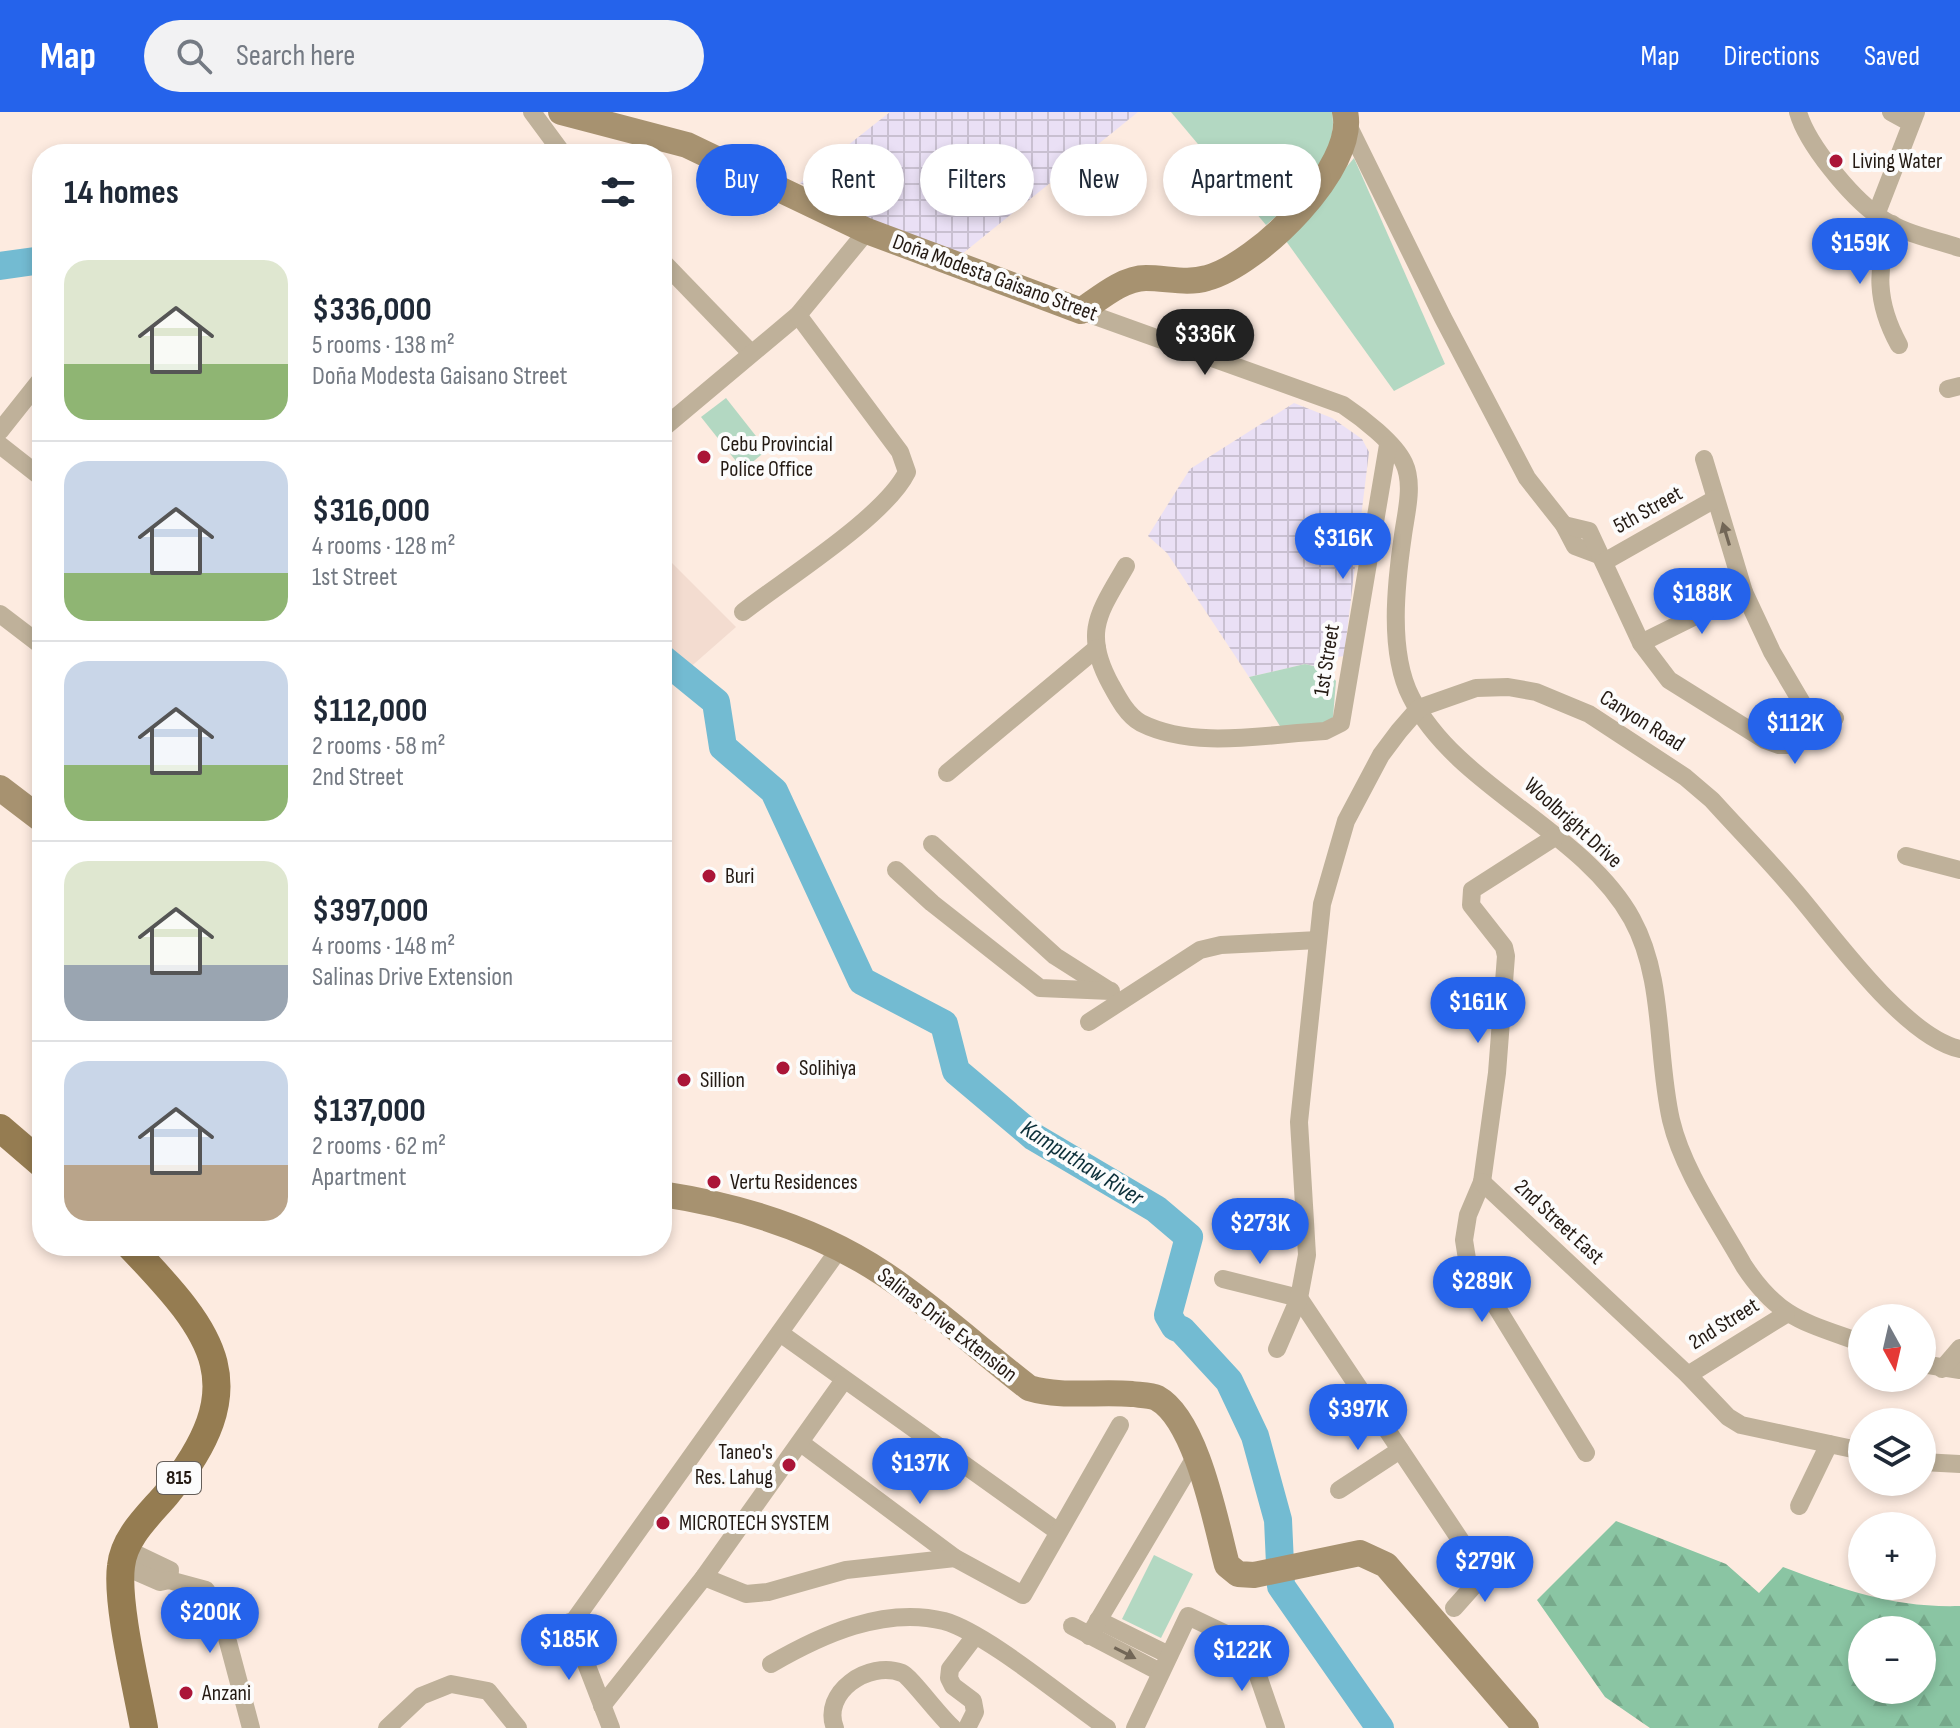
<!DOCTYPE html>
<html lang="en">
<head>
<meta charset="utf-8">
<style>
  :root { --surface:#fff; --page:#f2f2f3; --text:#1f2937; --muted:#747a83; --line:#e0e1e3; --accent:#2563eb }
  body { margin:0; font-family:"Sofia Sans Condensed",sans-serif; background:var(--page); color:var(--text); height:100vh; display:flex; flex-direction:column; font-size:30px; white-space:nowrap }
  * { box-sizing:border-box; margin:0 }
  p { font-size:26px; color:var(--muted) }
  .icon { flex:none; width:44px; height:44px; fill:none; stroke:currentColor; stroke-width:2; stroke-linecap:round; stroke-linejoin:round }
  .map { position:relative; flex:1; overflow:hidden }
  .drawer { position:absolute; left:32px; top:32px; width:640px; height:1112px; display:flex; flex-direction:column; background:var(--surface); border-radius:32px; box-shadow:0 4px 12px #0003 }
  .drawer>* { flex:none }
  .top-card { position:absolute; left:696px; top:32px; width:760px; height:72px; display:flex; gap:16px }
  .needle { width:52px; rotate:172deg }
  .tools { position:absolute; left:1848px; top:1192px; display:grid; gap:16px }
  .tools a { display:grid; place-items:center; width:88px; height:88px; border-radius:50%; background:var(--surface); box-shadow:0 4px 12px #0003; font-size:40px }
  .price { position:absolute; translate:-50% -68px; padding:0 18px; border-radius:28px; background:var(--accent); color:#fff; font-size:26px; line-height:52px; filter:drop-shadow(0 2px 4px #0008) }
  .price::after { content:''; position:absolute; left:50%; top:48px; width:24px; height:18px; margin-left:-12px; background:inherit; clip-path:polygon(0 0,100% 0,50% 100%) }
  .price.on { background:#222; color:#fff }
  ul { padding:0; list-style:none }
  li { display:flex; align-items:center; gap:24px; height:200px; padding:0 32px }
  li+li { border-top:2px solid var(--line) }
  li span { display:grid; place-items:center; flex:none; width:224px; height:160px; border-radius:24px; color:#555 }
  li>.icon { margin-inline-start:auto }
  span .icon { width:96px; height:96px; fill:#fffc; stroke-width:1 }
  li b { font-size:34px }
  h2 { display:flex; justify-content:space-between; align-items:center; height:96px; padding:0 32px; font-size:34px }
  .chip { padding:0 28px; border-radius:36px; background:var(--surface); box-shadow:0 4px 12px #0003; font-size:28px; line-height:72px }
  .chip.on { background:var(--accent); color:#fff }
  header { display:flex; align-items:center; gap:48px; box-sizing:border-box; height:112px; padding:0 40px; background:var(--accent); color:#fff }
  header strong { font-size:38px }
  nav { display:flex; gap:44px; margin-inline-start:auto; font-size:28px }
  .search { width:560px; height:72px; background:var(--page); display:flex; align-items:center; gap:20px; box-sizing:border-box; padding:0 28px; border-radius:44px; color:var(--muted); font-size:30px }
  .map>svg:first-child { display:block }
  .industrial { fill:url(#industrial-grid) }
  .medical { fill:#f3dcd0 }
  .grass { fill:#b3d8c2 }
  .forest { fill:url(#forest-firs); fill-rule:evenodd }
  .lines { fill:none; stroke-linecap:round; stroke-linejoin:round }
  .river { stroke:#73bbd2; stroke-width:28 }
  .street { stroke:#bfb19a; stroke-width:18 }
  .secondary { stroke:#a79270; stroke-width:26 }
  .primary { stroke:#957c51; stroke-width:28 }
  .oneway { fill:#726656 }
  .poi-dot { fill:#ab1538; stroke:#fcfcfc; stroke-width:3 }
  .labels { text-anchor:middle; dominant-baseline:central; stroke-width:8; stroke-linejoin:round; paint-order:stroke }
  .shield { fill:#fcfcfc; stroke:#655e59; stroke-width:2 }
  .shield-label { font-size:20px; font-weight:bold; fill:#241a13 }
  .poi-label { font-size:22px; fill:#241a13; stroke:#fcfcfc; text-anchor:start }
  .street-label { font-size:22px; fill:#241a13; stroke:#fcfcfc }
  .water-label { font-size:24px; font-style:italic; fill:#0c2f39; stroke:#fcfcfc }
</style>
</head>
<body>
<header>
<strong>Map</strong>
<div class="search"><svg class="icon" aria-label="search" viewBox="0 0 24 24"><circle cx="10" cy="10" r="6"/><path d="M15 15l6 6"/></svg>Search here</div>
<nav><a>Map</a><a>Directions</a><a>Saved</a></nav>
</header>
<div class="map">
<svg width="1960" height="1616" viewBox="0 0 1960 1616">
  <defs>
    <pattern id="industrial-grid" width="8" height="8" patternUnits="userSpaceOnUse" patternTransform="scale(2)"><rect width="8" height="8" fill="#eae0f5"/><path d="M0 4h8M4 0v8" fill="none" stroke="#c9c0d1"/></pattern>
    <pattern id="forest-firs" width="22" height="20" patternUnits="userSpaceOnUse" patternTransform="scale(2)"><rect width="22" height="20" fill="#8ac5a3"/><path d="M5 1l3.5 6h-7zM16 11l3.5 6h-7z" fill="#77a98b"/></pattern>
  </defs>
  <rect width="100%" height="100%" fill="#fdebe0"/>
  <g class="industrial">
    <path d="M 890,0 L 1138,0 L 962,142 L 881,112 L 800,71 Z"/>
    <path d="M 1294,291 L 1332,306 L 1362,327 L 1369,340 L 1344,544 L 1332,546 L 1326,557 L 1305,552 L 1249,565 L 1167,441 L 1148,424 L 1190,357 Z"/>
  </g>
  <path class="medical" d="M 662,441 L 736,515 L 687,558 L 662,536 Z"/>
  <g class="grass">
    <path d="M 1171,0 L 1332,0 C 1340,45 1297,88 1266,113 Z"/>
    <path d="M 1354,46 L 1445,252 L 1394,279 L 1286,129 Z"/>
    <path d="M 726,286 L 767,338 L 743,358 L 701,305 Z"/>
    <path d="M 1305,552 L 1326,557 L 1336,569 L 1333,605 L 1324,619 L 1285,622 L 1249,565 Z"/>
    <path d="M 1154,1443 L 1193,1462 L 1161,1526 L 1122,1507 Z"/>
  </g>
  <path class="forest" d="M 1616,1409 L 1726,1452 L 1759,1481 L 1783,1455 C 1844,1478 1894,1496 1960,1494 L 1960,1616 L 1650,1616 L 1605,1585 L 1537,1488 ZM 1862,1518 L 1922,1518 L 1922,1578 L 1862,1578 Z"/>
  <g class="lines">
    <g class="river">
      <path d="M 0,154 L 42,148"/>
      <path d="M 662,546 L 716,590 L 723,635 L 774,679 L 862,869 L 944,912 L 956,959 L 1034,1025 L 1156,1097 L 1189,1125 L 1168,1203 L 1175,1215 L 1182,1218 L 1229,1269 L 1255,1324 L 1278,1408 L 1281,1474 L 1380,1616"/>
    </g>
    <g class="street">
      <path d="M 532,0 L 563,42"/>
      <path d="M 1798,0 C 1807,32 1850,84 1878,104 C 1901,121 1933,127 1960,136"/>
      <path d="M 1891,0 L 1911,11"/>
      <path d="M 1348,13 L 1443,206 L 1527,366 L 1564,413 L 1575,434 L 1599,443"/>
      <path d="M 1876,103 L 1916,0"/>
      <path d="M 1892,112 C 1875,156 1876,191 1899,233"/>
      <path d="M 662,149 L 751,241"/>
      <path d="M 1081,199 L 1343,293 C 1361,305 1395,331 1404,351 C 1414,372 1406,401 1403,423 C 1396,471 1388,540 1411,585 C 1456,675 1583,718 1632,807 C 1665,867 1656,942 1671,1008 C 1683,1059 1719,1109 1744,1154 C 1779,1207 1805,1210 1862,1231"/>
      <path d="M 1948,277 L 1960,274"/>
      <path d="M 662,317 L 798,203 L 867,119"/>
      <path d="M 0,319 L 42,266"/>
      <path d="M 0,333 L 42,366"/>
      <path d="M 1704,347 L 1744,480 L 1772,540 L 1818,618"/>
      <path d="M 1564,413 L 1589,419 L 1641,531 L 1669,568 L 1765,628 L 1779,633 L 1792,633 L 1835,606"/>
      <path d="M 1604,450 L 1715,387"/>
      <path d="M 1126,454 C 1099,501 1082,520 1111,573 C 1118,586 1127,603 1141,611 C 1195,638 1267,622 1325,619 L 1341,611 L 1388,333"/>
      <path d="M 743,500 C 785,467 885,405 907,360 L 900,340 L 798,203"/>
      <path d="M 0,502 L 42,534"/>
      <path d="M 1641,531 L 1744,480"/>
      <path d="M 947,661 L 1097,536"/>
      <path d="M 1555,725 L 1472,778 L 1471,793 L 1504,835 L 1506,844 L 1497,961 L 1482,1070 L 1468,1103 L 1464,1128 L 1467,1147 L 1586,1341"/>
      <path d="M 932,732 L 1055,844 L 1110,879"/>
      <path d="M 1906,744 L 1960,758"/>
      <path d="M 896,758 L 932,791 L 1040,876 L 1111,879"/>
      <path d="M 1089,910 L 1200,838 L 1221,833 L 1318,828"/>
      <path d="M 1482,1070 L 1688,1263 L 1728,1305 L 1741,1313 L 1862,1339"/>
      <path d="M 1223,1167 L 1299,1186 L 1477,1453 L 1486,1460 L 1454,1496"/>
      <path d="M 780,1221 L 1057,1419"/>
      <path d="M 1277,1237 L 1299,1186 L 1307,1143 L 1299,1010 L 1322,792 L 1346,709 L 1381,643 L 1399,619 L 1419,596 L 1476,576 L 1508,575 L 1536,580 L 1589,602 L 1685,665 L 1712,688 C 1739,718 1768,747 1794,778 C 1832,822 1904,925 1960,937"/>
      <path d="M 1922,1252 L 1960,1258"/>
      <path d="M 1942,1257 L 1960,1236"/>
      <path d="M 1688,1263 L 1786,1202"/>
      <path d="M 801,1331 L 955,1446 L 1023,1483 L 1120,1313"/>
      <path d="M 1922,1350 L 1960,1352"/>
      <path d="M 1339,1378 L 1400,1338"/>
      <path d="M 1799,1394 L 1829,1332"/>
      <path d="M 126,1437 L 170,1458 L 169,1468"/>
      <path d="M 121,1453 L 160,1470 L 169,1468 L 206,1478 L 220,1500 L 251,1616"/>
      <path d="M 704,1465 L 746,1482 L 768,1480 L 846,1458 L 955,1446"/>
      <path d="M 1098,1508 L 1169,1543"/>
      <path d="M 570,1510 L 611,1616"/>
      <path d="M 1072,1514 L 1160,1560"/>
      <path d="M 1089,1524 L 1197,1342"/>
      <path d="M 551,1541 L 840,1136"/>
      <path d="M 771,1552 C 821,1523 884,1494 944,1509 C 987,1521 1067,1589 1107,1616"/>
      <path d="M 602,1594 L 704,1465 L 844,1268"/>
      <path d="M 387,1616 L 421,1584 L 451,1572 L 488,1579 L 518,1616"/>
      <path d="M 835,1616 C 821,1581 868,1548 902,1561 C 910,1564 940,1605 953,1616"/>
      <path d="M 967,1616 L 975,1600 L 973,1589 L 953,1574 L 949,1566 L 950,1557 L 975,1524"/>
      <path d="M 1135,1616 L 1188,1504 L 1247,1532 L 1276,1616"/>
    </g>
    <g class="secondary">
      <path d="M 561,0 L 687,33 L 867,119 L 1081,199 C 1100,186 1123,166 1146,166 C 1167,166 1187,172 1207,166 C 1257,153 1358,55 1345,0"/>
      <path d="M 0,676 L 42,708"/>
      <path d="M 662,1082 C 741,1094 818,1118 884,1162 C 935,1196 981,1239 1029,1276 C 1062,1286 1098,1279 1132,1282 C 1139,1283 1151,1283 1157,1286 C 1197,1308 1216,1412 1227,1453 L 1238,1462 L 1254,1463 L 1360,1441 L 1386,1453 L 1526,1616"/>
    </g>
    <g class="primary">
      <path d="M 0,1016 L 42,1052"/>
      <path d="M 130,1134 C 216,1224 255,1273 166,1383 C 149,1403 124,1425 121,1454 C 116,1492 137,1576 144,1616"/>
    </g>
  </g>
  <defs><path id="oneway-solid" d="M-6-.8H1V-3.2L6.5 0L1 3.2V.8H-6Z" transform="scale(2)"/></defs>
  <g class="oneway">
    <use href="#oneway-solid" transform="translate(1726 422) rotate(-107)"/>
    <use href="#oneway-solid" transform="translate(1125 1541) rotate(27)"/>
  </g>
  <g class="poi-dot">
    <circle cx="1836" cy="49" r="8"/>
    <circle cx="704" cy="345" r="8"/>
    <circle cx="709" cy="764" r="8"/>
    <circle cx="783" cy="956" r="8"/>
    <circle cx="684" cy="968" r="8"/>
    <circle cx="714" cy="1070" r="8"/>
    <circle cx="789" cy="1353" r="8"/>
    <circle cx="663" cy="1411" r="8"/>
    <circle cx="186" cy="1581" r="8"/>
  </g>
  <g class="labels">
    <rect class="shield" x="157" y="1350" width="44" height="32" rx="6"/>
    <g class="shield-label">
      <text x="179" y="1366">815</text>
    </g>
    <g class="poi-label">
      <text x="1852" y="49">Living Water</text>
      <text x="720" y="332">Cebu Provincial<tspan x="720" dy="25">Police Office</tspan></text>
      <text x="725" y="764">Buri</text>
      <text x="799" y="956">Solihiya</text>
      <text x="700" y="968">Sillion</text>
      <text x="730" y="1070">Vertu Residences</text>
      <text x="773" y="1340" text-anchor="end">Taneo's<tspan x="773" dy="25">Res. Lahug</tspan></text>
      <text x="679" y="1411">MICROTECH SYSTEM</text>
      <text x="202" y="1581">Anzani</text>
    </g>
    <g class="street-label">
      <text transform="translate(995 166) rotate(20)">Doña Modesta Gaisano Street</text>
      <text transform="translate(1648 398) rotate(-29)">5th Street</text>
      <text transform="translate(1327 548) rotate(-81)">1st Street</text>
      <text transform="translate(1642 609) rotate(32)">Canyon Road</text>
      <text transform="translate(1573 711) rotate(42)">Woolbright Drive</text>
      <text transform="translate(1559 1110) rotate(43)">2nd Street East</text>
      <text transform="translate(1724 1212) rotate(-32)">2nd Street</text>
      <text transform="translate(947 1213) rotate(38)">Salinas Drive Extension</text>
    </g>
    <g class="water-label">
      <text transform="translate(1082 1051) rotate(32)">Kamputhaw River</text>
    </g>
  </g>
</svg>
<div class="tools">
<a><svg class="needle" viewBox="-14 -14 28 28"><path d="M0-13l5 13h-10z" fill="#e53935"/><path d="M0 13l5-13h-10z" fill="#747a83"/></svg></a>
<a><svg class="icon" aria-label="layers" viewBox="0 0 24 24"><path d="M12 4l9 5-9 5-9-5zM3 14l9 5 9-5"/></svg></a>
<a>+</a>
<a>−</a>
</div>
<b class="price" style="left:1860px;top:174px">$159K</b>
<b class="price on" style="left:1205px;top:265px">$336K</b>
<b class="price" style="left:1343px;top:469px">$316K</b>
<b class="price" style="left:1702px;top:524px">$188K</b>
<b class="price" style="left:1795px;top:654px">$112K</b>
<b class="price" style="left:1478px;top:933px">$161K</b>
<b class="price" style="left:1260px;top:1154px">$273K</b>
<b class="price" style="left:1482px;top:1212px">$289K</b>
<b class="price" style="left:1358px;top:1340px">$397K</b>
<b class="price" style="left:920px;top:1394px">$137K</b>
<b class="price" style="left:1485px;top:1492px">$279K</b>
<b class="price" style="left:210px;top:1543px">$200K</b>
<b class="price" style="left:569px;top:1570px">$185K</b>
<b class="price" style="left:1242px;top:1581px">$122K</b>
<div class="top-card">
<a class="chip on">Buy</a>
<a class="chip">Rent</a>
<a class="chip">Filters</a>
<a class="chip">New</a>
<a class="chip">Apartment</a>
</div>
<section class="drawer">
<h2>14 homes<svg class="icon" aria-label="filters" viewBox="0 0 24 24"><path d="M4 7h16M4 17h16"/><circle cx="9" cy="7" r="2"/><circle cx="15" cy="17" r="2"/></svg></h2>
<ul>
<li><span style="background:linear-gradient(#dfe7d0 65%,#8fb573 0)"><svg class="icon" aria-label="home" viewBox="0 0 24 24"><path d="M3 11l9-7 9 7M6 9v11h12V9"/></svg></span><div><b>$336,000</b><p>5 rooms · 138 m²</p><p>Doña Modesta Gaisano Street</p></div></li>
<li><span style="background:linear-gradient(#c9d6e8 70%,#8fb573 0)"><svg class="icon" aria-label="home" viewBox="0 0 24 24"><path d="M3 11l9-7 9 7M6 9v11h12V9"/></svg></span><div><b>$316,000</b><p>4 rooms · 128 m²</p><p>1st Street</p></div></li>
<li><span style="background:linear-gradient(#c9d6e8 65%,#8fb573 0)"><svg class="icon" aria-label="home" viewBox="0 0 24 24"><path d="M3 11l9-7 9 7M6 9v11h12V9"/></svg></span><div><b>$112,000</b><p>2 rooms · 58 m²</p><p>2nd Street</p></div></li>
<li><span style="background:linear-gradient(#dfe7d0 65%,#9aa5b1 0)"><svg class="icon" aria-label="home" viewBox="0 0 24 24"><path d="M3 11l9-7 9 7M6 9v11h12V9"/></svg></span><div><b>$397,000</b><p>4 rooms · 148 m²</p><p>Salinas Drive Extension</p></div></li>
<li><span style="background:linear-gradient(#c9d6e8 65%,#b9a48a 0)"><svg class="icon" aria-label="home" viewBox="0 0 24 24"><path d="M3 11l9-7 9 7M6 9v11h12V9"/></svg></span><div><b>$137,000</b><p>2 rooms · 62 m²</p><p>Apartment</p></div></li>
</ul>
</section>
</div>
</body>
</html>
